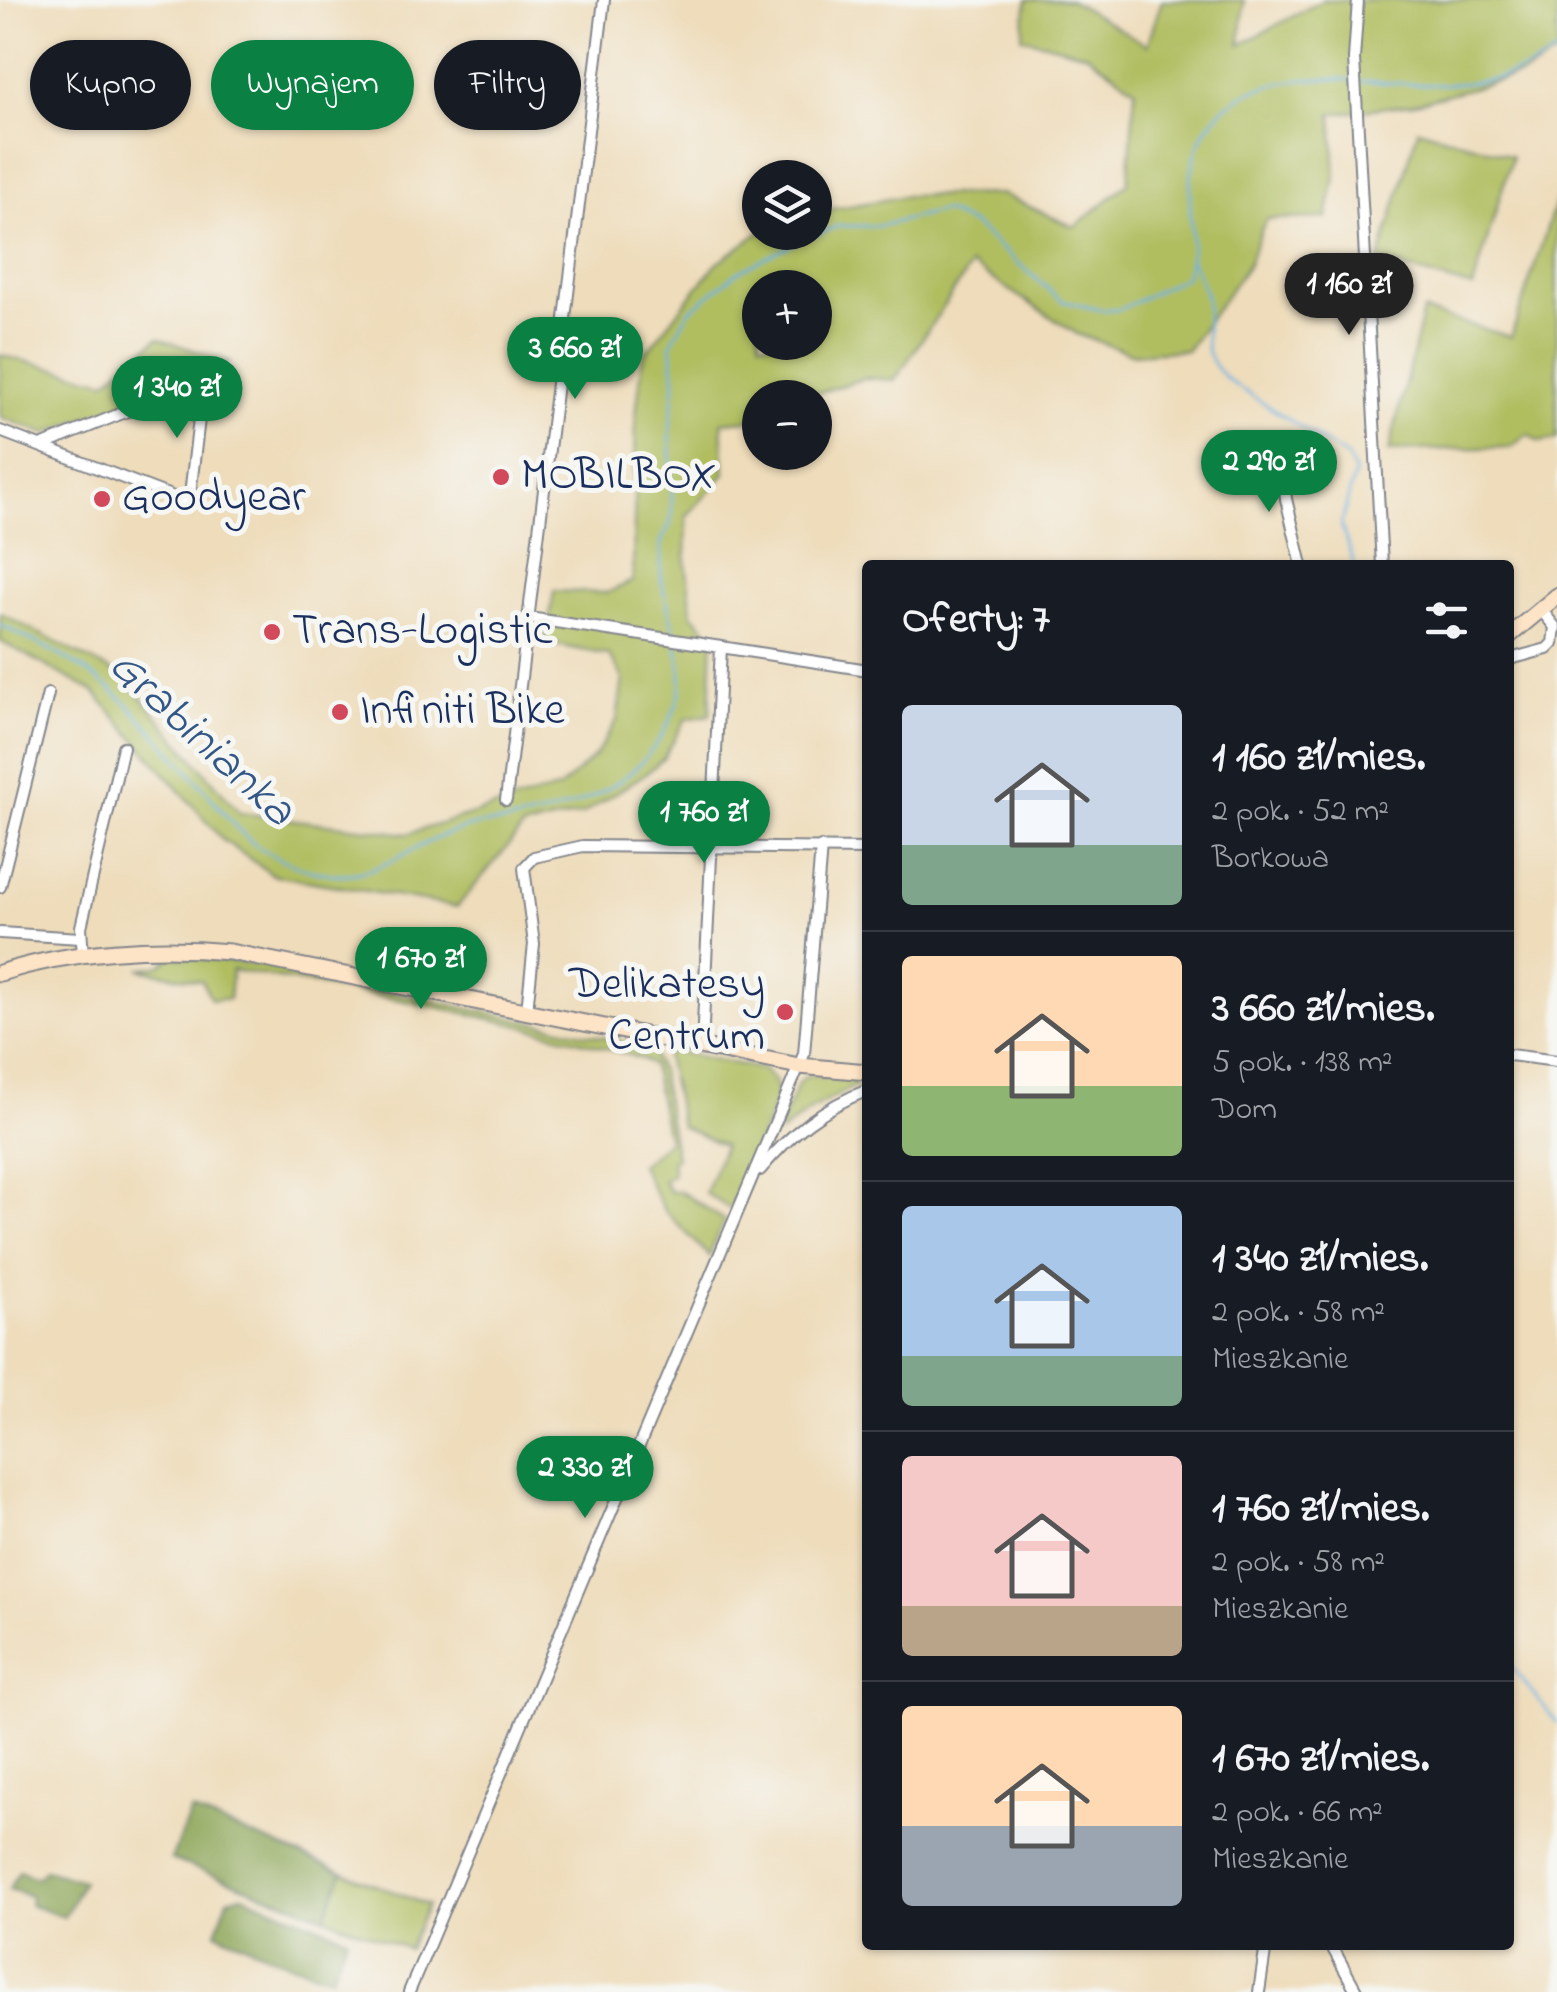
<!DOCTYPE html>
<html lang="pl">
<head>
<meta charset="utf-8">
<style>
  :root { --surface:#171b24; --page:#242831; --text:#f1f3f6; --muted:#9ea1a6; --line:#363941; --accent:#0b8043 }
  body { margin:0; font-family:"Indie Flower",sans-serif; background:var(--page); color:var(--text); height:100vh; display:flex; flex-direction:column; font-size:38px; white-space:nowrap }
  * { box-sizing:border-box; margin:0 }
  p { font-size:32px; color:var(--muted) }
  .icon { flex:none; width:55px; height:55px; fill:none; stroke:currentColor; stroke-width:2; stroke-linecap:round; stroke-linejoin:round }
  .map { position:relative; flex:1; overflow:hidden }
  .details { position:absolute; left:862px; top:560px; width:652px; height:1390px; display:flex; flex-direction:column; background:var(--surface); border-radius:10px; box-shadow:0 2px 8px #0004 }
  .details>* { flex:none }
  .top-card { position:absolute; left:30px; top:40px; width:682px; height:90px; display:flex; gap:20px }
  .fabs { position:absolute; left:742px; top:160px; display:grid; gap:20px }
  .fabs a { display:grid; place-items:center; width:90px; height:90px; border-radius:50%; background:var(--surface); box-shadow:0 2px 8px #0004; font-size:50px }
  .price { position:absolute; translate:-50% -85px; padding:0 22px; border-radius:35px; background:var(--accent); color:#fff; font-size:32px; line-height:65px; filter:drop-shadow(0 2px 5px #0008) }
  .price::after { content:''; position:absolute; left:50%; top:60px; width:30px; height:22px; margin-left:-15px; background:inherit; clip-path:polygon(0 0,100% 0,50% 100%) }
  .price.selected { background:#222; color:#fff }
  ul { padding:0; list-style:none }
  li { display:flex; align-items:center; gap:30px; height:250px; padding:0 40px }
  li+li { border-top:2px solid var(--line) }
  li span { display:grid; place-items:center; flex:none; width:280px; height:200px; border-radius:10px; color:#555 }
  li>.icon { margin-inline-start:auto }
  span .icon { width:120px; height:120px; fill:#fffc; stroke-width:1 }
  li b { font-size:42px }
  h2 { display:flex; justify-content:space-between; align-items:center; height:120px; padding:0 40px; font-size:42px }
  .chip { padding:0 35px; border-radius:45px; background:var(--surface); box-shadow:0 2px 8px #0004; font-size:35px; line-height:90px }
  .chip.selected { background:var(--accent); color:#fff }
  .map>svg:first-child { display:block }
  .green { fill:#b0be60; stroke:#66765f; stroke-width:2.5; fill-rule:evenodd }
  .forest { fill:#8ca556; stroke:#546a5a; stroke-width:2.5 }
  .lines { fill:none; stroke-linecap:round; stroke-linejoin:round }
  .stream { stroke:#6bb3e3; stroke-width:2.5 }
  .street-casing { stroke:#84868c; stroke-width:14 }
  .secondary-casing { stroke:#84868c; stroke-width:19 }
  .street { stroke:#fff; stroke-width:10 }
  .secondary { stroke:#fee4c6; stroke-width:15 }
  .poi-dot { fill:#d1495b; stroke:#f6f6f2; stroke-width:4 }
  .labels { text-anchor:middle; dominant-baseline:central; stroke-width:10; stroke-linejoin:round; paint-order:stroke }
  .poi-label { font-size:45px; fill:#1b2f5e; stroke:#f6f6f2; text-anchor:start }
  .water-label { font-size:48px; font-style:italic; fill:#335786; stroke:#f6f6f2 }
</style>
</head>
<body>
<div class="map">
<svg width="1557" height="1992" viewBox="0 0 1557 1992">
  <rect width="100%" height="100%" fill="#f6f6f2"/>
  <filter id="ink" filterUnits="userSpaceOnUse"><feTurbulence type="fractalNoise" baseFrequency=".01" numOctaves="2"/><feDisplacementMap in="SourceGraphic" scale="20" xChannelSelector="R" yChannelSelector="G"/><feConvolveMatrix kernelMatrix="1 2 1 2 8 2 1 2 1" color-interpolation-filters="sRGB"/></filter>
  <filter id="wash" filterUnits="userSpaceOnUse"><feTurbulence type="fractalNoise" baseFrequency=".0048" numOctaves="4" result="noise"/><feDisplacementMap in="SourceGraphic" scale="40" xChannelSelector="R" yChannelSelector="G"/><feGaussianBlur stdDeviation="2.25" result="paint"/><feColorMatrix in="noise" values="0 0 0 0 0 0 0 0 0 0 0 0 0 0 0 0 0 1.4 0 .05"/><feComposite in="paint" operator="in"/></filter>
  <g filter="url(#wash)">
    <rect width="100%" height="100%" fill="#eedcba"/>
    <g class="green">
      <path d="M 1027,0 L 1070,0 L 1147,45 L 1162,0 L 1244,0 L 1240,45 L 1323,0 L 1557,0 L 1557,54 L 1524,74 L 1412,104 L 1332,114 L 1336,173 L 1327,218 L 1266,219 L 1247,266 L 1187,350 L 1134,354 L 1077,334 L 971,265 L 895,380 L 865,378 L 805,397 L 760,398 L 760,419 L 722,422 L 725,474 L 687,516 L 686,562 L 692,614 L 713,636 L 710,715 L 686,719 L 663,759 L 645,774 L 583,814 L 523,828 L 457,907 L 273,875 L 223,840 L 94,692 L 0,641 L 0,613 L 125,678 L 240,813 L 407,834 L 560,788 L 596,755 L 617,720 L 623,678 L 609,655 L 545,643 L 554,591 L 607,593 L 633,581 L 636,414 L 643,356 L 717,263 L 760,232 L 815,232 L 815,212 L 905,196 L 1002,194 L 1074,227 L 1128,183 L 1135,89 L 1087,54 L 1022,37 ZM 760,288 L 815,288 L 815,342 L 760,342 Z"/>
      <path d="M 1418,129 L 1512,156 L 1473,288 L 1379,261 Z"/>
      <path d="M 1557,198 L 1557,439 L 1539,442 L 1528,434 L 1511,447 L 1389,451 L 1423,311 L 1511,337 Z"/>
      <path d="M 158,338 L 229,362 L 199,380 L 145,395 L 46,434 L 0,417 L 0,355 L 106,381 Z"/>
      <path d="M 171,956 L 258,964 L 650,1047 L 660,1071 L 676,1158 L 671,1161 L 673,1174 L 663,1181 L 670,1192 L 680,1191 L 724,1220 L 709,1256 L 664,1210 L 640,1165 L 668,1141 L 652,1065 L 642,1059 C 508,1017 370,994 232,970 L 229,999 L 211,999 L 202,981 L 139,969 L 161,965 Z"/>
      <path d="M 668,1050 L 762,1069 L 775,1082 L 778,1097 L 730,1209 L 705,1193 L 724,1146 L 681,1126 L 666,1056 Z"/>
      <path d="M 808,1075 L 854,1079 L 857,1085 L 812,1109 L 780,1133 L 779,1128 L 799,1082 Z"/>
      <path d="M 343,1872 L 427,1905 L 408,1949 L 325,1917 Z"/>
    </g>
    <g class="forest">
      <path d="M 191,1811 L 343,1872 L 325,1917 L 171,1859 Z"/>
      <path d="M 45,1870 L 83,1881 L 64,1917 L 29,1905 L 30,1896 L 9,1889 L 19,1871 L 37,1878 Z"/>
      <path d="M 242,1895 L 347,1937 L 331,1977 L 290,1964 L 216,1932 L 228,1899 Z"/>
    </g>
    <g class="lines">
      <g class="stream">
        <path d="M 1361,81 C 1426,85 1501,93 1557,52"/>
        <path d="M 1191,260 C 1196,272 1204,286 1206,298 C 1211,337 1193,349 1229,381 L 1347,457 L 1355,472 L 1341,525 L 1354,565"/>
        <path d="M 0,625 C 43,645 88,667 123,700 C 152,728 178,760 205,790 C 223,812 244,841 270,854 C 372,906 389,845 477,825 C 487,823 497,824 507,822 C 571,811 633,789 665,730 C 683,696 685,681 676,643"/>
        <path d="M 675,635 L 661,580 L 661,542 L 671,522 L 672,499 L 670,430 L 675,384 L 671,344 L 688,312 L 739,271 L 803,239 L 839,226 L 879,226 L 944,211 L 975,226 L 1062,301 L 1101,310 L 1119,310 L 1185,277 C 1197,244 1189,228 1190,194 C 1192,93 1268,74 1353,80"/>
        <path d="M 1510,1665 L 1557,1723"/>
      </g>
    </g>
  </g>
  <g filter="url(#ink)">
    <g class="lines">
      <defs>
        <g id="street">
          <path d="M 1358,0 L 1354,59 L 1382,565"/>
          <path d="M 0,431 L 189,503 L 203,385 L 152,401 L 41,446"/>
          <path d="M 1282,459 L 1286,499 L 1302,565"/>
          <path d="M 529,618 L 721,647 L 702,1046"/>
          <path d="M 721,647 L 868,670"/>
          <path d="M 1510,659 L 1547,649 L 1553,643 L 1555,627 L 1542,611"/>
          <path d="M 506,800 L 604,0"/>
          <path d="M 0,887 L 48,694"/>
          <path d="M 0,933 L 80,938"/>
          <path d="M 83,956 L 81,927 L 123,747"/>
          <path d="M 527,1010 L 534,944 L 524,868 L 534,857 L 583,846 L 868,849"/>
          <path d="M 1510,1055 L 1557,1061"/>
          <path d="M 760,1170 C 791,1133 822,1108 868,1090"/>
          <path d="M 1331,1945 L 1357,1992"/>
          <path d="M 409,1992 L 804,1054 L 821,847"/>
          <path d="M 1259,1992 L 1266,1945"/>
        </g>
        <g id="secondary">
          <path d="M 1510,635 L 1557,596"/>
          <path d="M 0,973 C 73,950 155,945 230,952 L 799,1066 L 868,1072"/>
        </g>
      </defs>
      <use href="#street" class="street-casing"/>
      <use href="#secondary" class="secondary-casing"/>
      <use href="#street" class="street"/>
      <use href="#secondary" class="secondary"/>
    </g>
  </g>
  <g class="poi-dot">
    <circle cx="501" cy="477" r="10"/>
    <circle cx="102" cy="499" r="10"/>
    <circle cx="272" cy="632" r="10"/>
    <circle cx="340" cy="712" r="10"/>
    <circle cx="785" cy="1012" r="10"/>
  </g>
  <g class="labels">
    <g class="poi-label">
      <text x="521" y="477">MOBILBOX</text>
      <text x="122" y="499">Goodyear</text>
      <text x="292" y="632">Trans-Logistic</text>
      <text x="360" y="712">Infiniti Bike</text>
      <text x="765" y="986" text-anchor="end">Delikatesy<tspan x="765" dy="52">Centrum</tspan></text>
    </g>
    <g class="water-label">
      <text transform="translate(201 739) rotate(43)">Grabinianka</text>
    </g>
  </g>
</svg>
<div class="fabs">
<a><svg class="icon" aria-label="layers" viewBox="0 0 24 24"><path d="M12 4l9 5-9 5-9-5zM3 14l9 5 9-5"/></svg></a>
<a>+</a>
<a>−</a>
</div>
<b class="price selected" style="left:1349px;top:338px">1 160 zł</b>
<b class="price" style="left:575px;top:402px">3 660 zł</b>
<b class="price" style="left:177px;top:441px">1 340 zł</b>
<b class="price" style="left:1269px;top:515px">2 290 zł</b>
<b class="price" style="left:704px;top:866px">1 760 zł</b>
<b class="price" style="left:421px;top:1012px">1 670 zł</b>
<b class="price" style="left:585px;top:1521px">2 330 zł</b>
<div class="top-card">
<a class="chip">Kupno</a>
<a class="chip selected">Wynajem</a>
<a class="chip">Filtry</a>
</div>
<section class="details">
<h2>Oferty: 7<svg class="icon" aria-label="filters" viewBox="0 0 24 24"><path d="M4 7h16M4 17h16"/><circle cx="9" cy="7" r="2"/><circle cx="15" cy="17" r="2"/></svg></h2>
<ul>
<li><span style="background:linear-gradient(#c9d6e8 70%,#7fa58c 0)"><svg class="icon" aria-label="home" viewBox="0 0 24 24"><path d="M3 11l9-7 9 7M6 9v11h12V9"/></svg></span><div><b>1 160 zł/mies.</b><p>2 pok. · 52 m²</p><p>Borkowa</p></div></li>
<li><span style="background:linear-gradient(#ffd9b3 65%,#8fb573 0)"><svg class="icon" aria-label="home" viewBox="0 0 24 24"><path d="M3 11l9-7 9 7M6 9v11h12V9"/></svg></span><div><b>3 660 zł/mies.</b><p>5 pok. · 138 m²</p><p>Dom</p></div></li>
<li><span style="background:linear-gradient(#a9c7e8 75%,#7fa58c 0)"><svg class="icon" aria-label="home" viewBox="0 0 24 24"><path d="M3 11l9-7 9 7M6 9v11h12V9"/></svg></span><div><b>1 340 zł/mies.</b><p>2 pok. · 58 m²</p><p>Mieszkanie</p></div></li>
<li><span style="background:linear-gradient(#f6c9c9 75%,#b9a48a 0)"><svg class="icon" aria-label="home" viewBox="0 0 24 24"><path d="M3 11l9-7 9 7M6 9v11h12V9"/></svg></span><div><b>1 760 zł/mies.</b><p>2 pok. · 58 m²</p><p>Mieszkanie</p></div></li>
<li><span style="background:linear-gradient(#ffd9b3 60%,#9aa5b1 0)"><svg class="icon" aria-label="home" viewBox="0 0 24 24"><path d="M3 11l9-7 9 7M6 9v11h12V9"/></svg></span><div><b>1 670 zł/mies.</b><p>2 pok. · 66 m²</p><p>Mieszkanie</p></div></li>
</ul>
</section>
</div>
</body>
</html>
